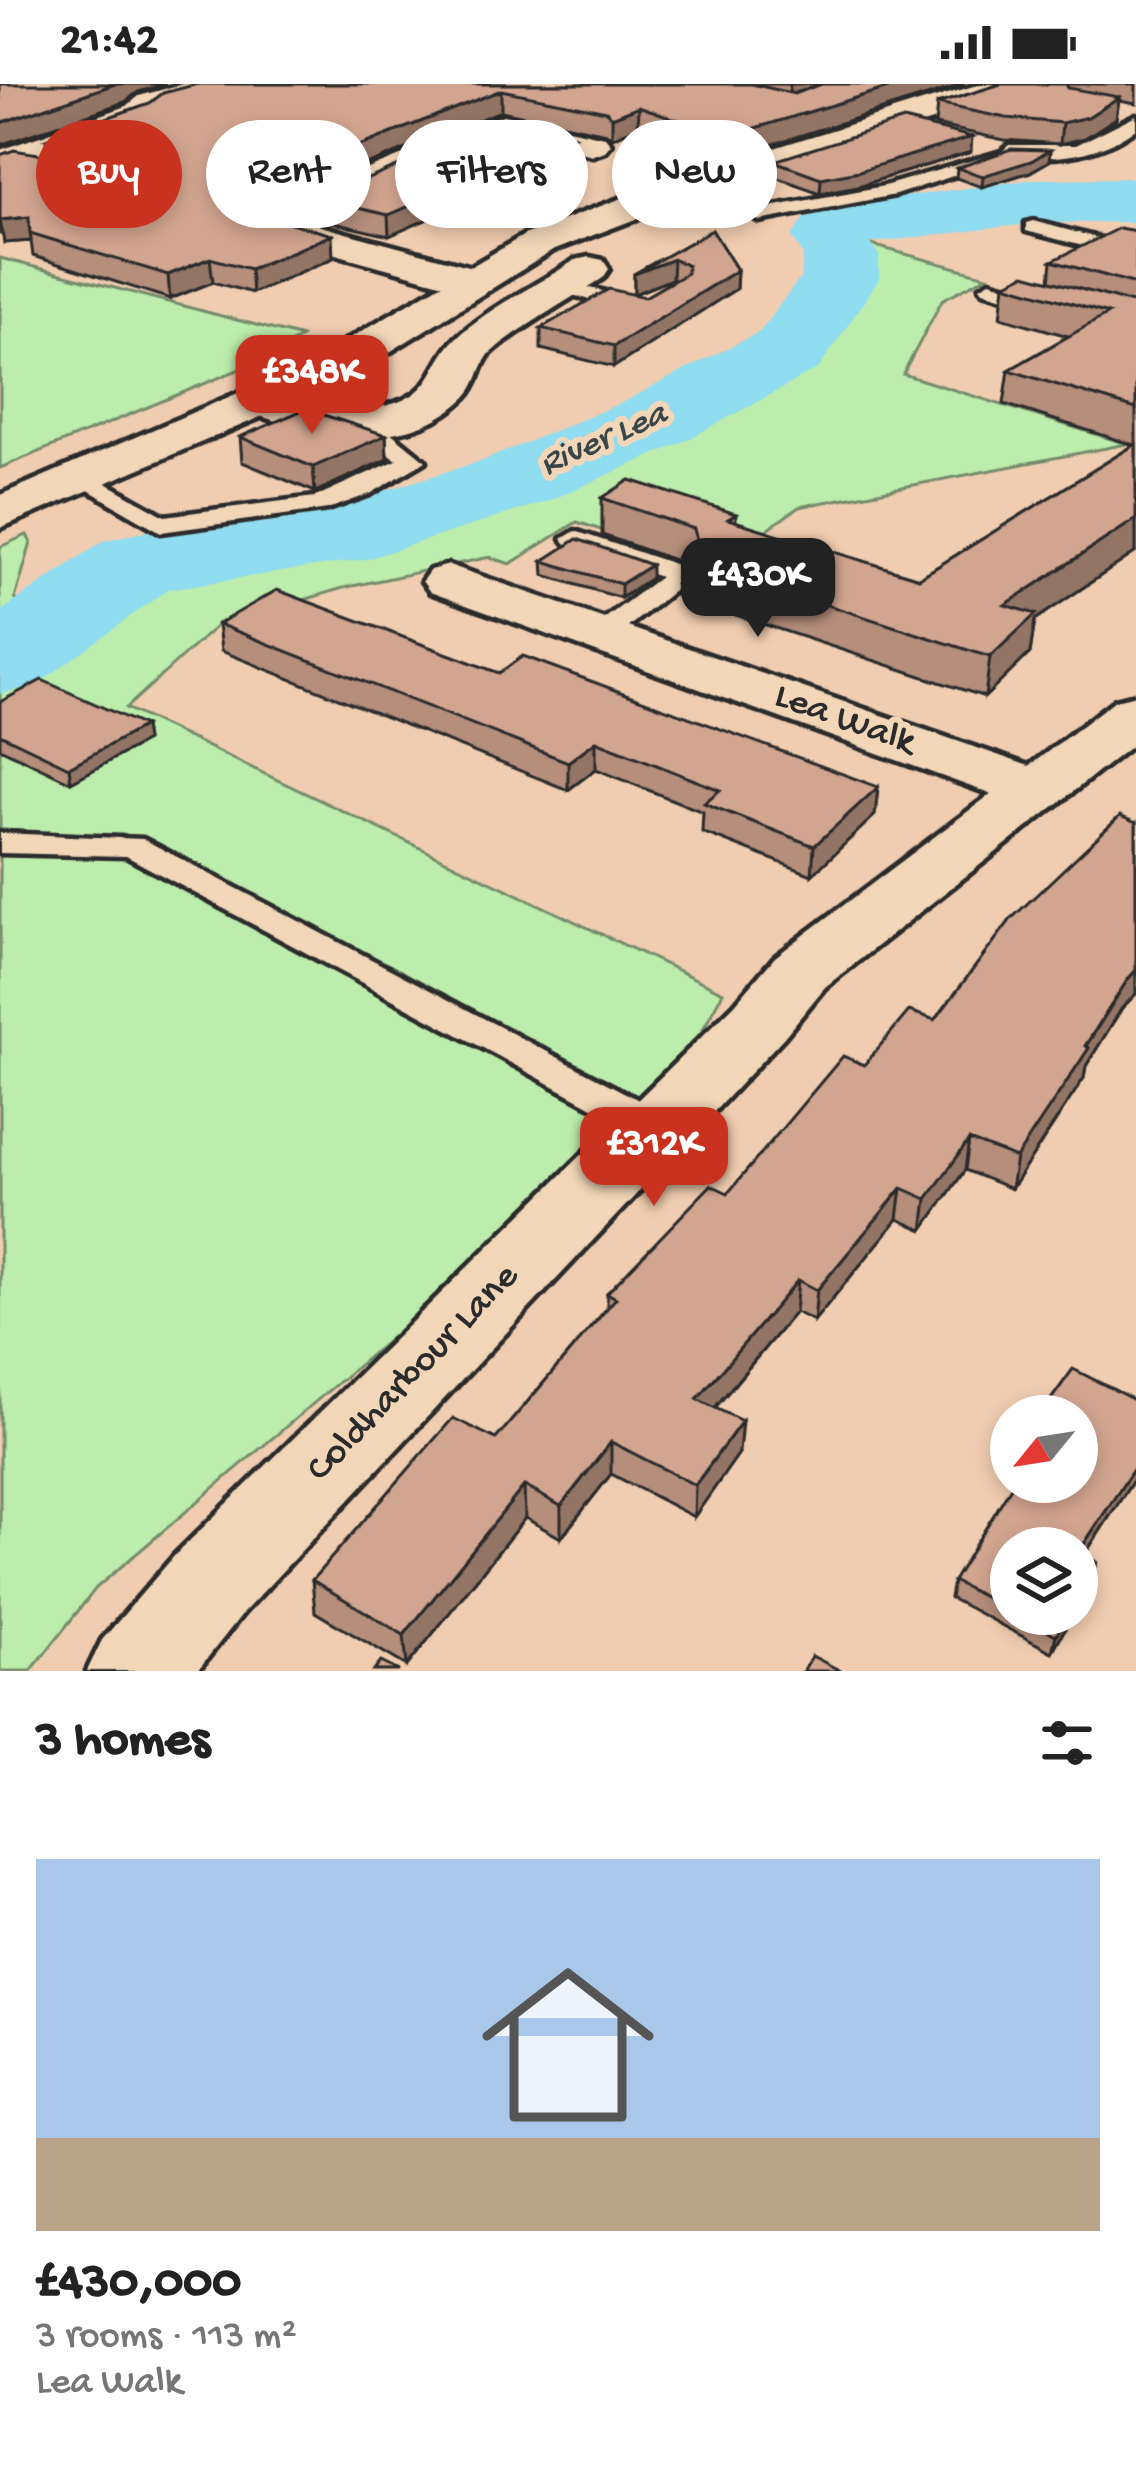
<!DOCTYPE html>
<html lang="en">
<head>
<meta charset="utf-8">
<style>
  :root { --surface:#fff; --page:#f2f2f2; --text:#222; --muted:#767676; --line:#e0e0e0; --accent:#c8321e }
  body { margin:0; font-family:"Gochi Hand",sans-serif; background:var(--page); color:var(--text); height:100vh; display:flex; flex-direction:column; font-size:45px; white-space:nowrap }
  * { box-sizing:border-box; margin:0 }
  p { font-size:39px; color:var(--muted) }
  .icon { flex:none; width:66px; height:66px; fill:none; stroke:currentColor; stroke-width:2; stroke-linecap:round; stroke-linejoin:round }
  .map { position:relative; height:1587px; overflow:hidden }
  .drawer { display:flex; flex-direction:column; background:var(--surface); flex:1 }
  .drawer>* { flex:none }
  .hud { position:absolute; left:36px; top:36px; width:1065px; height:108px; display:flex; gap:24px }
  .needle { width:78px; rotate:240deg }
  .tools { position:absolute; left:990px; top:1311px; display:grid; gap:24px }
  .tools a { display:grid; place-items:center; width:108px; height:108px; border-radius:50%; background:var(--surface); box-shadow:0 6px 18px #0003; font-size:60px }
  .price { position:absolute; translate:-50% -102px; padding:0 27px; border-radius:24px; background:var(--accent); color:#fff; font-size:39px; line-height:78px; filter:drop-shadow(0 3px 6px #0008) }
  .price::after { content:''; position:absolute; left:50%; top:72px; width:36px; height:27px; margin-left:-18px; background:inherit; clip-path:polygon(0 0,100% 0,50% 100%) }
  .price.selected { background:#222; color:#fff }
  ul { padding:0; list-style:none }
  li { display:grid; align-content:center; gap:24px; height:636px; padding:0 36px }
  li+li { border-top:3px solid var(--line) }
  li span { display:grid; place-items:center; height:372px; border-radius:0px; color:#555 }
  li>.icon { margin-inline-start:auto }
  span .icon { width:216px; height:216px; fill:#fffc; stroke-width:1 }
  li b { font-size:51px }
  h2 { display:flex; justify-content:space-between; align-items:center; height:144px; padding:0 36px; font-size:51px }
  .tag { padding:0 42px; border-radius:54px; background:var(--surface); box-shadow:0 6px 18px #0003; font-size:42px; line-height:108px }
  .tag.selected { background:var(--accent); color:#fff }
  .status { display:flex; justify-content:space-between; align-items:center; height:84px; padding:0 60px; background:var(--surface); direction:ltr }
  .status svg { height:33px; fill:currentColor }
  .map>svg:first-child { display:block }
  .green { fill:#bcedac; stroke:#748c6c; stroke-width:3 }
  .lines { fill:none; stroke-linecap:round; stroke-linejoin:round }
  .river { fill:#90dcf0; fill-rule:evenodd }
  .lane-casing { stroke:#2b2b2b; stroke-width:9 }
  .street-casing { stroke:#2b2b2b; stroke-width:9 }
  .secondary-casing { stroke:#2b2b2b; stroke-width:9 }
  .lane { fill:#f1d6b8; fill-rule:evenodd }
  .street { fill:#f1d6b8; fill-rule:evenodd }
  .secondary { fill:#f1d6b8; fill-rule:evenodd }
  .wall { fill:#b58e7c; stroke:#2b2b2b; stroke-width:3 }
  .shaded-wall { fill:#937465; stroke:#2b2b2b; stroke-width:3 }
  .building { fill:#d2a590; stroke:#2b2b2b; stroke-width:3 }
  .labels { text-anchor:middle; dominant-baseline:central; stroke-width:12; stroke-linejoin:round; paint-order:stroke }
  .far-water-label { font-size:36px; font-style:italic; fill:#3a4649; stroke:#f1d6b8 }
  .street-label { font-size:39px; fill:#2b2b2b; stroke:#f1d6b8 }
</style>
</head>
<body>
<div class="status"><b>21:42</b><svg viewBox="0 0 49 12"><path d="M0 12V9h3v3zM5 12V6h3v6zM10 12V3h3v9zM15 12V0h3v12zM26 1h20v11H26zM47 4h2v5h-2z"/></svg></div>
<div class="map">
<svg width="1136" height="1587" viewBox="0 0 1136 1587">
  <rect width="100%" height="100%" fill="#f0cdb1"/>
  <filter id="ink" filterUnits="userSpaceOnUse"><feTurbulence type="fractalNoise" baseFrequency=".00833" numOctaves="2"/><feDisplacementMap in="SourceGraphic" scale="24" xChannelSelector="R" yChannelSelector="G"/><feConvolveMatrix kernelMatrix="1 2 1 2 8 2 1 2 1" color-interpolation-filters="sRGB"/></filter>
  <g filter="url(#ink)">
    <g class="green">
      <path d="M 842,153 L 987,192 L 942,216 L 903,290 L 1127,360 L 799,423 L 738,466 L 604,447 L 577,438 L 510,480 L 490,473 L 343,504 L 215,543 L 126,624 L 723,908 L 692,966 L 613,1039 L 447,1206 L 96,1504 L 31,1587 L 0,1587 L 0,593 C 57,573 92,516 149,490 C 195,470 246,481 293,472 C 447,444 591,379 730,310 C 751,299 796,285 812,269 C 833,250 853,198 856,171 Z"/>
      <path d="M 0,174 L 298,252 L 301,253 L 267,274 L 0,384 Z"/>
      <path d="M 27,451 L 31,459 L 15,515 L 58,537 L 0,577 L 0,463 Z"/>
    </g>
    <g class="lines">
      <path class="river" d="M 1136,94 L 1136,138 L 1035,139 L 871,159 L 879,171 L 879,195 L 819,284 L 685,357 L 551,416 L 367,475 L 168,505 L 38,600 L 0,610 L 0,528 L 103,457 L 139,448 L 321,426 L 485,376 L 621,319 L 759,248 L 801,193 L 803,171 L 792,152 L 811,125 L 1035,95 Z"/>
      <defs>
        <g id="lane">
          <path d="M 1136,31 L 1136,44 C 1097,73 1051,78 1004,70 L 1002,76 L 895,111 L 759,137 L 749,131 L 759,125 L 884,102 L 1001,68 L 1009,61 L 1076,61 Z"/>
          <path d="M 1033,137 L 1136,164 L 1136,176 L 1026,147 L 1026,139 Z"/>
          <path d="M 559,196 L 646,218 L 650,222 L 639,228 L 552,206 L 552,198 Z"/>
          <path d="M 990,197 L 1136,238 L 1136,251 L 983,207 L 980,203 Z"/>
          <path d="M 369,331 L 426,377 L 370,410 L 328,425 L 161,448 L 71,396 L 74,391 L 92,391 L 165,432 L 315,413 L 397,376 L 358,348 L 357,338 Z"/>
          <path d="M 575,447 L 689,485 L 693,491 L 612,556 L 592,556 L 588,550 L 592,544 L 660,493 L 566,460 L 562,455 Z"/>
          <path d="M 0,749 L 143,755 L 669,1032 L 675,1041 L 669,1050 L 656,1054 L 643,1050 L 126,772 L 0,769 Z"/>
        </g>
        <g id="street">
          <path d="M 183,0 L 237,0 L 233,7 L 163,26 L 151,36 L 0,89 L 0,66 L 127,22 L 139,12 Z"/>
          <path d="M 503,31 L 605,53 L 611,60 L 605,67 L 593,71 L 506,52 L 312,134 L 320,142 L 487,187 L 493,196 L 487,205 L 473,208 L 292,158 L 271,133 L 283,119 Z"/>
          <path d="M 589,173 L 603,176 L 609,185 L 603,194 C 580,209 501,255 488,272 C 479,285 478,301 466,313 C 406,372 316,350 246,328 L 239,318 L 246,308 C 288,298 336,332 384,322 C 436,311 429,280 456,254 C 486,225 539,200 575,176 Z"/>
          <path d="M 449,481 L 1029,682 L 1115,616 L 1136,611 L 1136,658 L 825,903 L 784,953 L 243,1529 L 197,1587 L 87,1587 L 102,1556 L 175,1471 L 734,921 L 775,873 L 991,710 L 430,508 L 422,497 L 430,486 Z"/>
        </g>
        <path id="secondary" d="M 980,0 L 1030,0 L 1026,7 L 691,114 L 554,166 L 338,300 L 0,444 L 0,411 L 306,280 L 526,150 L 665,98 Z"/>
      </defs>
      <use href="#lane" class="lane-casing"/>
      <use href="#street" class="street-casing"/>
      <use href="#secondary" class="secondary-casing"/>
      <use href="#lane" class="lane"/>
      <use href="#street" class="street"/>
      <use href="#secondary" class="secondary"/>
    </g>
    <g class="wall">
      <path d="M 198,0 L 965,0 L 725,75 L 638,43 L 612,54 L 606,49 L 501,27 L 280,116 L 275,123 L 287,138 L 333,174 L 252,209 L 213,198 L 170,215 L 33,172 L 31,157 L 4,159 L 3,150 L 0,150 L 0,71 L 48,71 L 46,55 L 150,19 Z"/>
      <path d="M 1001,0 L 1136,0 L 1136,19 L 1119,16 L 1116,34 L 1085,54 L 1060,60 L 1004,56 L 935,41 L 937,20 Z"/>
      <path d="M 573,52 L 573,71 L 389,152 L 320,136 L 319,115 Z"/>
      <path d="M 1050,66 L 1049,77 L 1030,88 L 982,103 L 956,94 L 957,84 Z"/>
      <path d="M 971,68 L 858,102 L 820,109 L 773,92 L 774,77 Z"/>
      <path d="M 712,146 L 737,186 L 736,205 L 614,283 L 541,265 L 541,244 L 645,213 L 674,196 L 672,195 L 634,210 L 634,190 Z"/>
      <path d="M 1136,147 L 1136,468 L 1035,536 L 1030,569 L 985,613 L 675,511 L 677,477 L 602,451 L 602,414 L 736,430 L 736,438 L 919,494 L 1134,361 L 1004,320 L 1009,286 L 1068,252 L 1001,233 L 1005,200 L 1050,197 L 1052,177 Z"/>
      <path d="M 386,351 L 387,375 L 315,408 L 242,378 L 240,353 Z"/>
      <path d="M 543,477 L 651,494 L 621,514 L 544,491 Z"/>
      <path d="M 218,540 L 499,589 L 878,703 L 875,731 L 812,791 L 702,748 L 703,728 L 596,685 L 568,706 L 221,567 Z"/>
      <path d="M 0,618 L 144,642 L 146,657 L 71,698 L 0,664 Z"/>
      <path d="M 1136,739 L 1136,910 L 1122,924 L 1086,982 L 1084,994 L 1011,1105 L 965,1086 L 923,1146 L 898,1135 L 814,1237 L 795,1228 L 715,1324 L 739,1369 L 694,1433 L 611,1390 L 561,1454 L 525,1434 L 407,1582 L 315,1528 L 312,1496 L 496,1355 L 607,1224 L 607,1209 L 728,1109 L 864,981 L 935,936 Z"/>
      <path d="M 1136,1317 L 1136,1392 L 1084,1472 L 1093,1496 L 1077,1524 L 1077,1464 L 1011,1464 L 1011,1530 L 1073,1530 L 1052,1568 L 950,1514 L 953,1497 Z"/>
    </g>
    <g class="shaded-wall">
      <path d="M 115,0 L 166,0 L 138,8 L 125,18 L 0,61 L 0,39 Z"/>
      <path d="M 790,0 L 836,0 L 789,10 Z"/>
      <path d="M 901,0 L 965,0 L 725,75 L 726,53 Z"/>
      <path d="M 501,6 L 501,27 L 280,116 L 266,133 L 265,110 L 278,94 Z"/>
      <path d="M 1119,13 L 1116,34 L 1085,54 L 1060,60 L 1062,39 Z"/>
      <path d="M 639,22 L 638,43 L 612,54 L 612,33 Z"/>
      <path d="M 573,52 L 573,71 L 389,152 L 388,131 Z"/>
      <path d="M 972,53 L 971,68 L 858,102 L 820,109 L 821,94 Z"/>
      <path d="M 1050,66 L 1049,77 L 1030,88 L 982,103 L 983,92 Z"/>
      <path d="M 29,133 L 31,157 L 4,159 L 0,136 Z"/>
      <path d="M 332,151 L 333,174 L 252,209 L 250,185 Z"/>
      <path d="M 210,174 L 213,198 L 170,215 L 168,191 Z"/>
      <path d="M 673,175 L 672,195 L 634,210 L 634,190 Z"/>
      <path d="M 737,186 L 736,205 L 614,283 L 614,262 Z"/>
      <path d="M 386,351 L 387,375 L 315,408 L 313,383 Z"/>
      <path d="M 1136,435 L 1136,468 L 1035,536 L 1030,569 L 985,613 L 990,573 L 1005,521 Z"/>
      <path d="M 651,481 L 651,494 L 621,514 L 621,500 Z"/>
      <path d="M 144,642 L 146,657 L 71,698 L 69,683 Z"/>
      <path d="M 596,657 L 596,685 L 568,706 L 568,678 Z"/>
      <path d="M 878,703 L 875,731 L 812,791 L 814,762 Z"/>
      <path d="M 1136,886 L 1136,910 L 1122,924 L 1086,982 L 1084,994 L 1011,1105 L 1016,1074 L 1128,895 Z"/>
      <path d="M 969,1056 L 965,1086 L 923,1146 L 927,1115 Z"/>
      <path d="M 902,1104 L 898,1135 L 814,1237 L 817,1206 Z"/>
      <path d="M 798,1196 L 795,1228 L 695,1347 L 697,1315 Z"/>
      <path d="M 742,1337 L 739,1369 L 694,1433 L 695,1401 Z"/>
      <path d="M 611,1358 L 611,1390 L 561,1454 L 561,1422 Z"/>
      <path d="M 1136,1381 L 1136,1392 L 1077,1482 L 1078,1469 Z"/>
      <path d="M 524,1402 L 525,1434 L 407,1582 L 404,1551 Z"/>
      <path d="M 1097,1478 L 1093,1496 L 1077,1524 L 1077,1513 Z"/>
      <path d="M 1068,1530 L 1073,1530 L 1052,1568 L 1056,1551 Z"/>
    </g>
    <g class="building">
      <path d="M 0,0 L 115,0 L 0,39 Z"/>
      <path d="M 198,0 L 752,0 L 794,10 L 822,0 L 901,0 L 726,53 L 639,22 L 612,33 L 606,27 L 501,6 L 278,94 L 265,110 L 287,138 L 332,151 L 250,185 L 210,174 L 168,191 L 30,149 L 29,133 L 0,136 L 0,71 L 14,66 L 63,74 L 74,63 L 46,55 L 150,19 L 163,9 Z"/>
      <path d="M 1001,0 L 1066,0 L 1068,4 L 1119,13 L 1088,33 L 1062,39 L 1006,34 L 937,20 Z"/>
      <path d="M 903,36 L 972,53 L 859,87 L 821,94 L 774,77 Z"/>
      <path d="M 506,38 L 573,52 L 388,131 L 319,115 Z"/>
      <path d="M 1011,65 L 1050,66 L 1031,77 L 983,92 L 957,84 Z"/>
      <path d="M 1119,144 L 1136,147 L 1136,200 L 1052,177 Z"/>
      <path d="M 712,146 L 737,186 L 614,262 L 541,244 L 609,205 L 645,213 L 687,189 L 687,181 L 673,175 L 634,190 Z"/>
      <path d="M 1025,190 L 1136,220 L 1136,325 L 1009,286 L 1108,230 L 1005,200 Z"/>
      <path d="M 305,325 L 386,351 L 313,383 L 240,353 Z"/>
      <path d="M 1136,360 L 1136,435 L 1005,521 L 1036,530 L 990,573 L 677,473 L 697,457 L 694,445 L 602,414 L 630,396 L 736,430 L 728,435 L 919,494 Z"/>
      <path d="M 577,455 L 651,481 L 621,500 L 543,477 Z"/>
      <path d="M 277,506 L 499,589 L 523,572 L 878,703 L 814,762 L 704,719 L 720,706 L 596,657 L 568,678 L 218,540 Z"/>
      <path d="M 42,596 L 144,642 L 69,683 L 0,650 L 0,618 Z"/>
      <path d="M 1120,732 L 1136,739 L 1136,886 L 1128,895 L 1085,962 L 1089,964 L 1016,1074 L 969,1056 L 927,1115 L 902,1104 L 817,1206 L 798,1196 L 697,1315 L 742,1337 L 695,1401 L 611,1358 L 561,1422 L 524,1402 L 404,1551 L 312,1496 L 453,1334 L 496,1355 L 616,1214 L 607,1209 L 711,1101 L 728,1109 L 843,972 L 864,981 L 909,927 L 935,936 L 1011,835 Z"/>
      <path d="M 1073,1285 L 1136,1317 L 1136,1381 L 1078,1469 L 1097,1478 L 1077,1513 L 1077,1464 L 1011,1464 L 1011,1527 L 953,1497 L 1014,1398 L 1077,1398 L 1077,1332 L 1039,1332 Z"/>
      <path d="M 1016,1530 L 1068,1530 L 1056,1551 Z"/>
      <path d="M 812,1572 L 841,1587 L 803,1587 Z"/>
      <path d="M 381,1578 L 399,1587 L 374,1587 Z"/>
    </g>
  </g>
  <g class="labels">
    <g class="far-water-label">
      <text transform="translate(604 357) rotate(-24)">River Lea</text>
    </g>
    <g class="street-label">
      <text transform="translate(844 637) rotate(20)">Lea Walk</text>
      <text transform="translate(414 1290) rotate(-46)">Coldharbour Lane</text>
    </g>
  </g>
</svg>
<div class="tools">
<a><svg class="needle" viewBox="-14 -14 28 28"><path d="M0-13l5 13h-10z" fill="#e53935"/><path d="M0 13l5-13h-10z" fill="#767676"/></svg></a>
<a><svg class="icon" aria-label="layers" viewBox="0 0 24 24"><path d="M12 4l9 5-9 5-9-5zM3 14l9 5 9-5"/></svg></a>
</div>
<b class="price" style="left:312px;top:353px">£348K</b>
<b class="price selected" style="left:758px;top:556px">£430K</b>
<b class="price" style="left:654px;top:1125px">£312K</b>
<div class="hud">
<a class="tag selected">Buy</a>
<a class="tag">Rent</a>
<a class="tag">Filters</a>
<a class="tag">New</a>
</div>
</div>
<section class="drawer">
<h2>3 homes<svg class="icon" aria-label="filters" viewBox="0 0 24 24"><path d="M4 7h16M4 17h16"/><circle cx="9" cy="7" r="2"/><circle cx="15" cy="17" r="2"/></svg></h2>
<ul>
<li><span style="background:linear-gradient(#a9c7e8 75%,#b9a48a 0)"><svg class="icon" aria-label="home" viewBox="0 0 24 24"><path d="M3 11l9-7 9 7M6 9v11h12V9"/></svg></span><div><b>£430,000</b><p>3 rooms · 113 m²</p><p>Lea Walk</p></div></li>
</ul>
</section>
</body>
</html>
